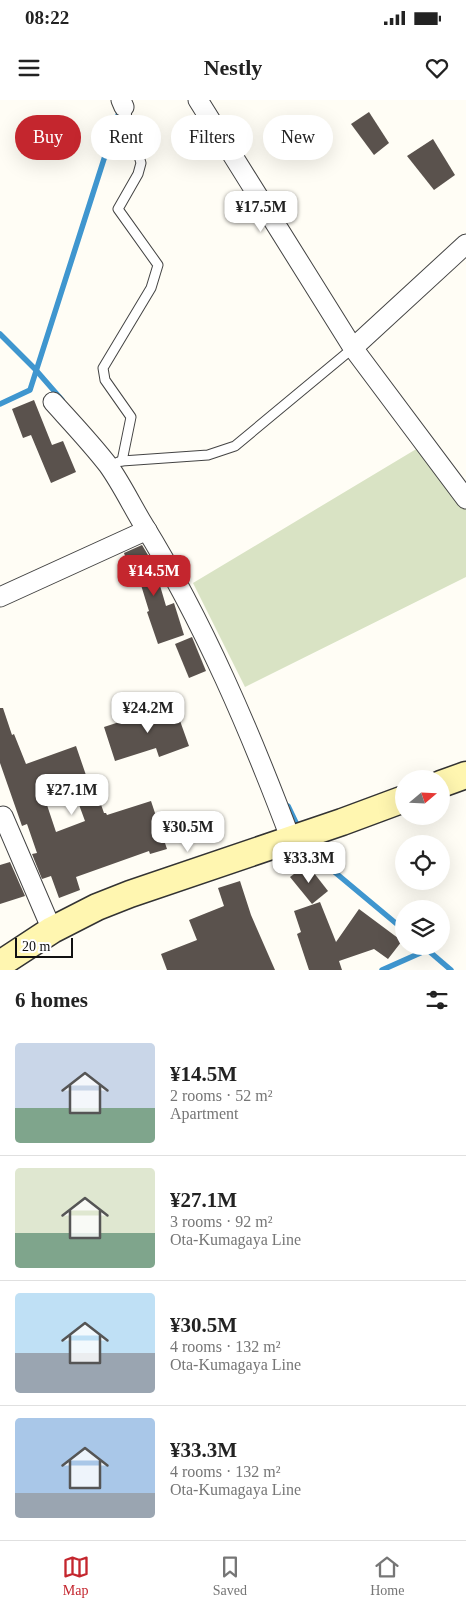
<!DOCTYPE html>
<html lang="en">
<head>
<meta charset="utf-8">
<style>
  :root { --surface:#fff; --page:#f2f2f2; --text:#222; --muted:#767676; --line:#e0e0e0; --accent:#c4262e }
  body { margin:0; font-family:Georgia,serif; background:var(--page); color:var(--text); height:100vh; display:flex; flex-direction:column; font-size:19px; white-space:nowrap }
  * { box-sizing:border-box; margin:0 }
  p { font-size:16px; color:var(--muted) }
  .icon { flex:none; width:28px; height:28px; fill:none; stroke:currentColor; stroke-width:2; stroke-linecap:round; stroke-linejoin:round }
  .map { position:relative; height:870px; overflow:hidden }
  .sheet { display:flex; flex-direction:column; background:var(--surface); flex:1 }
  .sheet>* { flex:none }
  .top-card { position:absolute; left:15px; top:15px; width:436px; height:45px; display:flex; gap:10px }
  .needle { width:32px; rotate:71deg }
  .tools { position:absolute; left:395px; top:670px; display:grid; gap:10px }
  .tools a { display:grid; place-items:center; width:55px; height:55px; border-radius:50%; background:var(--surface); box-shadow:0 5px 20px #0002; font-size:25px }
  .scale { position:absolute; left:15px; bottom:12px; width:58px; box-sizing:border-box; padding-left:5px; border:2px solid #111; border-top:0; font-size:14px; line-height:18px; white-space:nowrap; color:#111; -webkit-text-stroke:4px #fff; paint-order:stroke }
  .price { position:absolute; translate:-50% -42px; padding:0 11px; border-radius:10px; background:#fff; color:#222; font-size:16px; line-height:32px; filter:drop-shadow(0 1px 2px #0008) }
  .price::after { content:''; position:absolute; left:50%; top:30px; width:15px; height:11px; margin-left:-8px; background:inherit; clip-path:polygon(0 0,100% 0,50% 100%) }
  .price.active { background:var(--accent); color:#fff }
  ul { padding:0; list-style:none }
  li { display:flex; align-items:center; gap:15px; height:125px; padding:0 15px }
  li+li { border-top:1px solid var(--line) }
  li span { display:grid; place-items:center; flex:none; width:140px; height:100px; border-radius:5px; color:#555 }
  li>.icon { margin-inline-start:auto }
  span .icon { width:60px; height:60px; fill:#fffc; stroke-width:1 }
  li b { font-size:21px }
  h2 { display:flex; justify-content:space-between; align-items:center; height:60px; padding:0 15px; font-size:21px }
  .chip { padding:0 18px; border-radius:22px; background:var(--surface); box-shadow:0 5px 20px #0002; font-size:18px; line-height:45px }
  .chip.active { background:var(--accent); color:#fff }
  .status { display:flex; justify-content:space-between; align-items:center; height:35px; padding:0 25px; background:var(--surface); direction:ltr }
  .status svg { height:14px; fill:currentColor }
  header { display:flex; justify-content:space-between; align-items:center; height:65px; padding:0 15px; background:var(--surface); font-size:22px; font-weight:800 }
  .tab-bar { display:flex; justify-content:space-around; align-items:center; height:70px; border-top:1px solid var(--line); background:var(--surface); font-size:14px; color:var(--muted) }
  .tab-bar a { display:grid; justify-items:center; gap:2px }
  .tab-bar .active { color:var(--accent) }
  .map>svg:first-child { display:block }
  .cemetery { fill:#d9e3c4 }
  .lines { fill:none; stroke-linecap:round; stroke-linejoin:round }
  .stream { stroke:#3f96cf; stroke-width:5.5 }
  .building { fill:#5a524d; fill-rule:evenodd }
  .lane-casing { stroke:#444; stroke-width:11 }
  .street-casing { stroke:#444; stroke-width:21 }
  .secondary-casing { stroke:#333; stroke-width:29 }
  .lane { stroke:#fff; stroke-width:9 }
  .street { stroke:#fff; stroke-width:19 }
  .secondary { stroke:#fff6b0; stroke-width:26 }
</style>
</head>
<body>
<div class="status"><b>08:22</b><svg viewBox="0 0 49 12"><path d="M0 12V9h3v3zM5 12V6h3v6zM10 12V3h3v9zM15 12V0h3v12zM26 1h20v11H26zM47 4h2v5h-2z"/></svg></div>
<header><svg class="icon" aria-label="menu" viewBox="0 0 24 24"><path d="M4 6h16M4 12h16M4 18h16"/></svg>Nestly<svg class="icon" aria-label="heart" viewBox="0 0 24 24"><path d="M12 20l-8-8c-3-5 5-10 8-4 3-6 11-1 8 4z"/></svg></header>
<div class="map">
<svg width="466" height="870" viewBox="0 0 466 870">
  <rect width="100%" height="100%" fill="#fffdf5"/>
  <path class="cemetery" d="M 418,348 L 435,373 L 466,408 L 466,477 L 245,587 L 193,483 Z"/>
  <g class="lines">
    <g class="stream">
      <path d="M 0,234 L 35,269 L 62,300"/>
      <path d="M 0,304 L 30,290 L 120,9"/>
      <path d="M 288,706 L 299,729"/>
      <path d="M 306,741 L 313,754 L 404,830"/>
      <path d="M 423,846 L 451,870"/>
      <path d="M 382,870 L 427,850"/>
    </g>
  </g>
  <g class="building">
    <path d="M 369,12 L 389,43 L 374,55 L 351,24 Z"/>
    <path d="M 433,39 L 455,75 L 434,90 L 407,56 Z"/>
    <path d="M 34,300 L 52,345 L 63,341 L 76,372 L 51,383 L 31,335 L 23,338 L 12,309 Z"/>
    <path d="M 142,445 L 154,465 L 166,506 L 174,503 L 184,535 L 158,544 L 147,512 L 149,511 L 137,472 L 131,474 L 124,453 Z"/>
    <path d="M 192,537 L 206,571 L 189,578 L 175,544 Z"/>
    <path d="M 174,604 L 189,646 L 159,657 L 156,648 L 115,661 L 104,627 Z"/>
    <path d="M 0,608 L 3,608 L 12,635 L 14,634 L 26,664 L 76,646 L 88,681 L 92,679 L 104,713 L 106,713 L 107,715 L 151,701 L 167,749 L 150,754 L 149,751 L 76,777 L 80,790 L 59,798 L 51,776 L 42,779 L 32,754 L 37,753 L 27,724 L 22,726 L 0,663 ZM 71,683 L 85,721 L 56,732 L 43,693 Z"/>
    <path d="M 10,762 L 25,796 L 0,804 L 0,765 Z"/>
    <path d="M 307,764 L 328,791 L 312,804 L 290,777 Z"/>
    <path d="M 240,781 L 251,815 L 275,870 L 167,870 L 161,854 L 197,840 L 189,820 L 224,806 L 218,788 Z"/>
    <path d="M 320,802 L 336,842 L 359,809 L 402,841 L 388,859 L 374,849 L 339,861 L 342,870 L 309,870 L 297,834 L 301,832 L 294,811 Z"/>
  </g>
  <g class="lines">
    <defs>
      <g id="lane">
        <path d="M 122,361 L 131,317 L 105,280 L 103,268 L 151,188 L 158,165 L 118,109 L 138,74 L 141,63 L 124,7"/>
        <path d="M 118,362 L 122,361 L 208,355 L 235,346 L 353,248"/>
      </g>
      <g id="street">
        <path d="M 121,0 L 124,7"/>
        <path d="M 198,0 L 353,248 L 466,399"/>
        <path d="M 353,248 L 466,144"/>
        <path d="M 53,302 C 72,323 91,343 108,365 C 121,383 131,404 143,424 C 204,523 250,631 291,740"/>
        <path d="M 0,497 L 147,430"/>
        <path d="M 3,716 L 52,830"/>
      </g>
      <g id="secondary">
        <path d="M 441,684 L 466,675"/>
        <path d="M 0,864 L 52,830 L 97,807 L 130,794 L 342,722 L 404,699"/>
      </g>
    </defs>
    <use href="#lane" class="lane-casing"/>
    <use href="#street" class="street-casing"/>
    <use href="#secondary" class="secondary-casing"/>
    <use href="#lane" class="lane"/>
    <use href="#street" class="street"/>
    <use href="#secondary" class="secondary"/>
  </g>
</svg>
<div class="tools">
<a><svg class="needle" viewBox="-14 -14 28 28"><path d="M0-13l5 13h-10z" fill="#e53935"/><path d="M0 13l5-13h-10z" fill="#767676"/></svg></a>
<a><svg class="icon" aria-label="locate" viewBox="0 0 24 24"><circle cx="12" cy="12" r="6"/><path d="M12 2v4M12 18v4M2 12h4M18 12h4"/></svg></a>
<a><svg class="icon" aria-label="layers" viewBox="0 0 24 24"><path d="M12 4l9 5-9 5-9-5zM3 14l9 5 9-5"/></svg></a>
</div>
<div class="scale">20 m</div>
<b class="price" style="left:261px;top:133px">¥17.5M</b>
<b class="price active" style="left:154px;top:497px">¥14.5M</b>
<b class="price" style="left:148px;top:634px">¥24.2M</b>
<b class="price" style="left:72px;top:716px">¥27.1M</b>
<b class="price" style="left:188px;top:753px">¥30.5M</b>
<b class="price" style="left:309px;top:784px">¥33.3M</b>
<div class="top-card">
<a class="chip active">Buy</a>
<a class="chip">Rent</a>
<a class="chip">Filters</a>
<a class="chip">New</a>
</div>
</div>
<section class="sheet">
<h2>6 homes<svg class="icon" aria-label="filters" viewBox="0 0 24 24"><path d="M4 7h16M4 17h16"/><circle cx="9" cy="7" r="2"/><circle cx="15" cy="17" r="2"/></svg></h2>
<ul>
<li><span style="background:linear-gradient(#c9d6e8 65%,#7fa58c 0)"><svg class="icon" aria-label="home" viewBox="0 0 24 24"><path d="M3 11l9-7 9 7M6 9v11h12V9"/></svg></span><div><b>¥14.5M</b><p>2 rooms · 52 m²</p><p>Apartment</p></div></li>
<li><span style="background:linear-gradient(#dfe7d0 65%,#7fa58c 0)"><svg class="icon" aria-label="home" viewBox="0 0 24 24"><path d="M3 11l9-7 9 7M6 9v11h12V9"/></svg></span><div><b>¥27.1M</b><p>3 rooms · 92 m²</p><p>Ota-Kumagaya Line</p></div></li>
<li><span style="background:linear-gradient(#bfe0f5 60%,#9aa5b1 0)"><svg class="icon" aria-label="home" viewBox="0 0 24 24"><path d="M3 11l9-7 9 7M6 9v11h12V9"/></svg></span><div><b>¥30.5M</b><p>4 rooms · 132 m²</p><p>Ota-Kumagaya Line</p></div></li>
<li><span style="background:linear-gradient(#a9c7e8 75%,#9aa5b1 0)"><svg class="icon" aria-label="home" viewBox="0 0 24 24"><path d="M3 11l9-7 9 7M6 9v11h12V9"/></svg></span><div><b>¥33.3M</b><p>4 rooms · 132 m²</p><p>Ota-Kumagaya Line</p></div></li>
</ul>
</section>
<nav class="tab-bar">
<a class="active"><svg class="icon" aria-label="map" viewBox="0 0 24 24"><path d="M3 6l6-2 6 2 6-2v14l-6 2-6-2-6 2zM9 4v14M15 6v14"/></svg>Map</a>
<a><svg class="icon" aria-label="saved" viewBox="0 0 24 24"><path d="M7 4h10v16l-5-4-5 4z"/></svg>Saved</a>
<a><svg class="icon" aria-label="home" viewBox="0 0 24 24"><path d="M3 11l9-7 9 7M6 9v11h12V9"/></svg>Home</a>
</nav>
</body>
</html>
